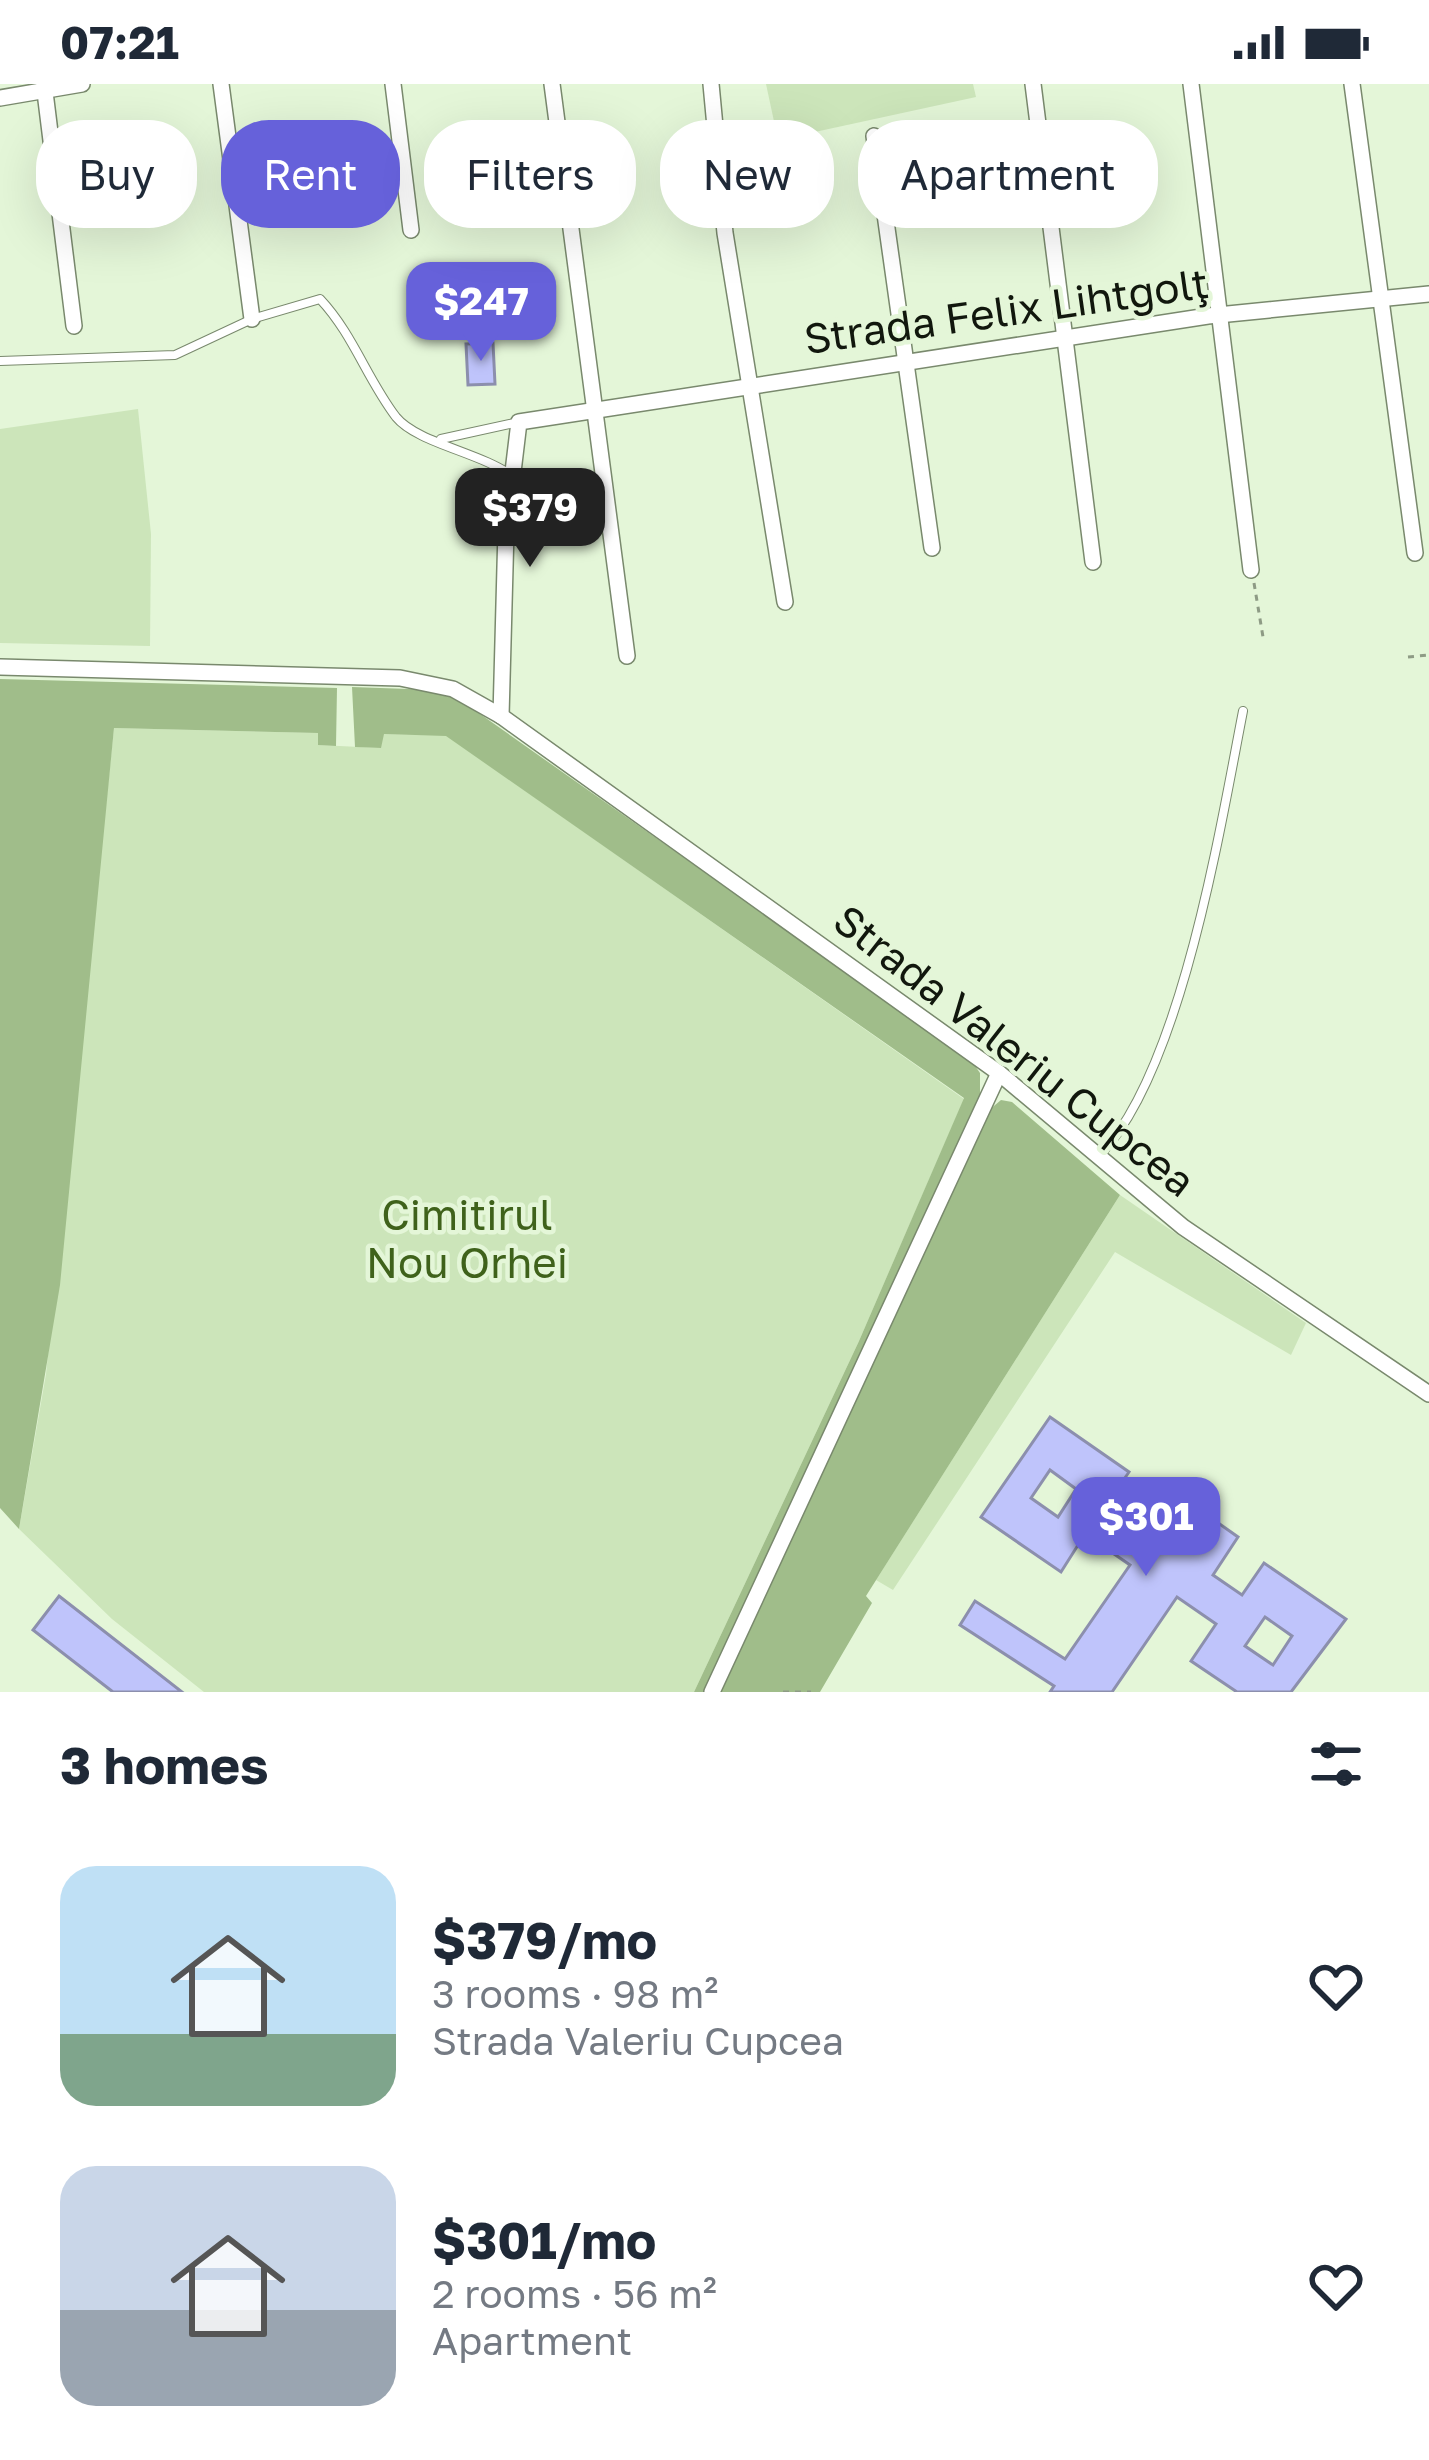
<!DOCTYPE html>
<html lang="en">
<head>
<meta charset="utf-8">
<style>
  :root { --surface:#fff; --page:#f2f2f3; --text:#1f2937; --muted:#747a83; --accent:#6661da }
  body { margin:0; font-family:"Golos Text",sans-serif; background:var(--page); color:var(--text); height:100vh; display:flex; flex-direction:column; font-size:45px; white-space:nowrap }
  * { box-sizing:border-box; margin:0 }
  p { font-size:39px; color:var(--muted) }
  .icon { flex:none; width:66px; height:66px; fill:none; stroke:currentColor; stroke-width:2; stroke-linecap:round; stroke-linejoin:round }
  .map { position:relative; height:1608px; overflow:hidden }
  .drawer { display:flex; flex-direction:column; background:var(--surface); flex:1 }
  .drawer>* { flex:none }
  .top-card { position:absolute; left:36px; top:36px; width:1359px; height:108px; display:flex; gap:24px }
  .price { position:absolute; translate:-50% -102px; padding:0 27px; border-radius:24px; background:var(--accent); color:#fff; font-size:39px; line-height:78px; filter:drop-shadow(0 3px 6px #0008) }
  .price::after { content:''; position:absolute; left:50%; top:72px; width:36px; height:27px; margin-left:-18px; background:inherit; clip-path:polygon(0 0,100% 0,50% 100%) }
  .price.selected { background:#222; color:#fff }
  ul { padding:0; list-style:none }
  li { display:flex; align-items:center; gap:36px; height:300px; padding:0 60px }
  li span { display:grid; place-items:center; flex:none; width:336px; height:240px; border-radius:36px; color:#555 }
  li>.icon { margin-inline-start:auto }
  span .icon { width:144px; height:144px; fill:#fffc; stroke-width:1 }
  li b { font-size:51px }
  h2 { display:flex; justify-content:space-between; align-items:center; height:144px; padding:0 60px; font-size:51px }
  .tag { padding:0 42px; border-radius:48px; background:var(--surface); box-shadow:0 12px 48px #0002; font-size:42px; line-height:108px }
  .tag.selected { background:var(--accent); color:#fff }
  .status { display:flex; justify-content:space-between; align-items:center; height:84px; padding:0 60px; background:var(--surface); direction:ltr }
  .status svg { height:33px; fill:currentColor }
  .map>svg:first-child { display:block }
  .green { fill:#cce5ba }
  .forest { fill:#a0bd8a }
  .building { fill:#bfc4fb; stroke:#8c8fad; stroke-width:3; fill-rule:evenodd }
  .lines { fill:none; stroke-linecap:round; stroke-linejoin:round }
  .lane-casing { stroke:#79896d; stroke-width:10 }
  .street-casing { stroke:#79896d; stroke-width:18 }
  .path { stroke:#8e9b85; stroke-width:3; stroke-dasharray:6 6; stroke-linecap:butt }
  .lane { stroke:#fff; stroke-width:8 }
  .street { stroke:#fff; stroke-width:15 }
  .labels { text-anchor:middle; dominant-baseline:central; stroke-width:9; stroke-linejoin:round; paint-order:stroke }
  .street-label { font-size:42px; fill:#11170d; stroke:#e4f6d8 }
  .park-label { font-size:42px; fill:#3f621b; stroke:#e4f6d8 }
</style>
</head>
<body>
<div class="status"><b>07:21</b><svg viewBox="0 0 49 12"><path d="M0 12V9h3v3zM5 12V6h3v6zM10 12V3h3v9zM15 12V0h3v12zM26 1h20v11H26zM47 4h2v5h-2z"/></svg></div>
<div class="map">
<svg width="1429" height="1608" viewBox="0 0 1429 1608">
  <rect width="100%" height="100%" fill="#e4f6d8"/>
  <g class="green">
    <path d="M 766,0 L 973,0 L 976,13 L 778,56 Z"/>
    <path d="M 138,325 L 151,450 L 150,562 L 0,559 L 0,345 Z"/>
    <path d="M 114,644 L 319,649 L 319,661 L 380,664 L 383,650 L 446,651 L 964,1015 L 859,1257 L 694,1608 L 204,1608 L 112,1535 L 19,1445 L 46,1290 Z"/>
    <path d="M 1120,1111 L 1306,1239 L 1291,1271 L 1115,1168 L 893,1506 L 876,1496 Z"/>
  </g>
  <g class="forest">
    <path d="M 0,595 L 337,604 L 336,662 L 318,661 L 318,649 L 114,644 L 60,1201 L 19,1445 L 0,1424 Z"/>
    <path d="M 352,603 L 437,606 L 463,618 L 971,976 L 980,989 L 980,1013 L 705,1608 L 694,1608 L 859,1257 L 964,1014 L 446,652 L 384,650 L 381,664 L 355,663 Z"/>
    <path d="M 1001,1016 L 1012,1018 L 1120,1111 L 866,1512 L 872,1519 L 820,1608 L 718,1608 L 988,1027 Z"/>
  </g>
  <g class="building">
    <path d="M 493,259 L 495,300 L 468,301 L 466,260 Z"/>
    <path d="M 1050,1333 L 1129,1388 L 1107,1420 L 1138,1441 L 1164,1403 L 1189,1419 L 1204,1410 L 1216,1419 L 1214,1436 L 1238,1453 L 1213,1491 L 1242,1511 L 1264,1479 L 1346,1535 L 1291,1608 L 1237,1608 L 1191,1577 L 1216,1540 L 1177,1513 L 1112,1608 L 1050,1608 L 1054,1602 L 960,1541 L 975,1517 L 1065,1575 L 1130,1481 L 1085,1450 L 1061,1488 L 981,1433 ZM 1050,1386 L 1076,1405 L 1058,1433 L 1031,1414 ZM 1265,1533 L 1292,1552 L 1273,1581 L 1245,1562 Z"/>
    <path d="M 59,1512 L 182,1608 L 113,1608 L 33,1546 Z"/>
  </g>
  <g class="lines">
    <defs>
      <g id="lane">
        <path d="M 0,277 L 175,271 L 252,235 L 320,215 C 353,250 367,295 396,333 C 417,359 482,369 512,392"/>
        <path d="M 441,355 L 519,338"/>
        <path d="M 1099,1072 C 1181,988 1220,745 1243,627"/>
      </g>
      <g id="street">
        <path d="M 44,0 L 74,242"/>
        <path d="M 221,0 L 252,235"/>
        <path d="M 393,0 L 411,146"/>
        <path d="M 552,0 L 627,572"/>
        <path d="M 711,0 L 725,149 L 785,518"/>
        <path d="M 1033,0 L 1093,478"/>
        <path d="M 1191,0 L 1251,486"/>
        <path d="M 1352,0 L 1415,469"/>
        <path d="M 0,14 L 82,0"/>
        <path d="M 874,52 L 932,464"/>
        <path d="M 0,583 L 400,594 L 453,605 L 501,632 L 999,989 L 1183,1143 L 1429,1310"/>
        <path d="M 501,632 L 506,446 L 519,338 L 1208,232 L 1429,210"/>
        <path d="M 712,1608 L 999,989"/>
      </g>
    </defs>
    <use href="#lane" class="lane-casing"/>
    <use href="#street" class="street-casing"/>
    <g class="path">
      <path d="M 1254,499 L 1263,553"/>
      <path d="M 1408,573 L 1429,571"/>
      <path d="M 783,1608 L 811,1608"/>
    </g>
    <use href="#lane" class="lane"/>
    <use href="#street" class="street"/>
  </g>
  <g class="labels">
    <g class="street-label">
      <text transform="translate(1006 226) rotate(-8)">Strada Felix Lihtgolţ</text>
      <text transform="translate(1015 966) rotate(38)">Strada Valeriu Cupcea</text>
    </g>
    <g class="park-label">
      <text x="467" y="1130">Cimitirul<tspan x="467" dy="48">Nou Orhei</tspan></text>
    </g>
  </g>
</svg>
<b class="price" style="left:481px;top:280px">$247</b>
<b class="price selected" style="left:530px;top:486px">$379</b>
<b class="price" style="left:1146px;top:1495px">$301</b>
<div class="top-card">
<a class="tag">Buy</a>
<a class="tag selected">Rent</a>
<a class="tag">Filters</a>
<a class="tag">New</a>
<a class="tag">Apartment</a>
</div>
</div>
<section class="drawer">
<h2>3 homes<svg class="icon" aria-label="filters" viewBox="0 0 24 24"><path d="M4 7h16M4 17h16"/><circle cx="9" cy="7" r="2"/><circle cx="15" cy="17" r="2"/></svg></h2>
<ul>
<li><span style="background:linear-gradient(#bfe0f5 70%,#7fa58c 0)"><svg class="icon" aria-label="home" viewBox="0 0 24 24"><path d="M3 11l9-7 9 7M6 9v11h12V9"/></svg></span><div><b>$379/mo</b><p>3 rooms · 98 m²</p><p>Strada Valeriu Cupcea</p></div><svg class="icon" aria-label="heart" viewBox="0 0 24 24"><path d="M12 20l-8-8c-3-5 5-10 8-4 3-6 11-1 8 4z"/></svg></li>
<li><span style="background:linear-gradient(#c9d6e8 60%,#9aa5b1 0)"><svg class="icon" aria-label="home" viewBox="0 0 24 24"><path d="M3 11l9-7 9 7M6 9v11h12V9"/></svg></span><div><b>$301/mo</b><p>2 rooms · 56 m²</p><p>Apartment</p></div><svg class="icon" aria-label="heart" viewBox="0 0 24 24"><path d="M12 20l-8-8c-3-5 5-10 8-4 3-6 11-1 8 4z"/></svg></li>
</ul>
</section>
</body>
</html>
